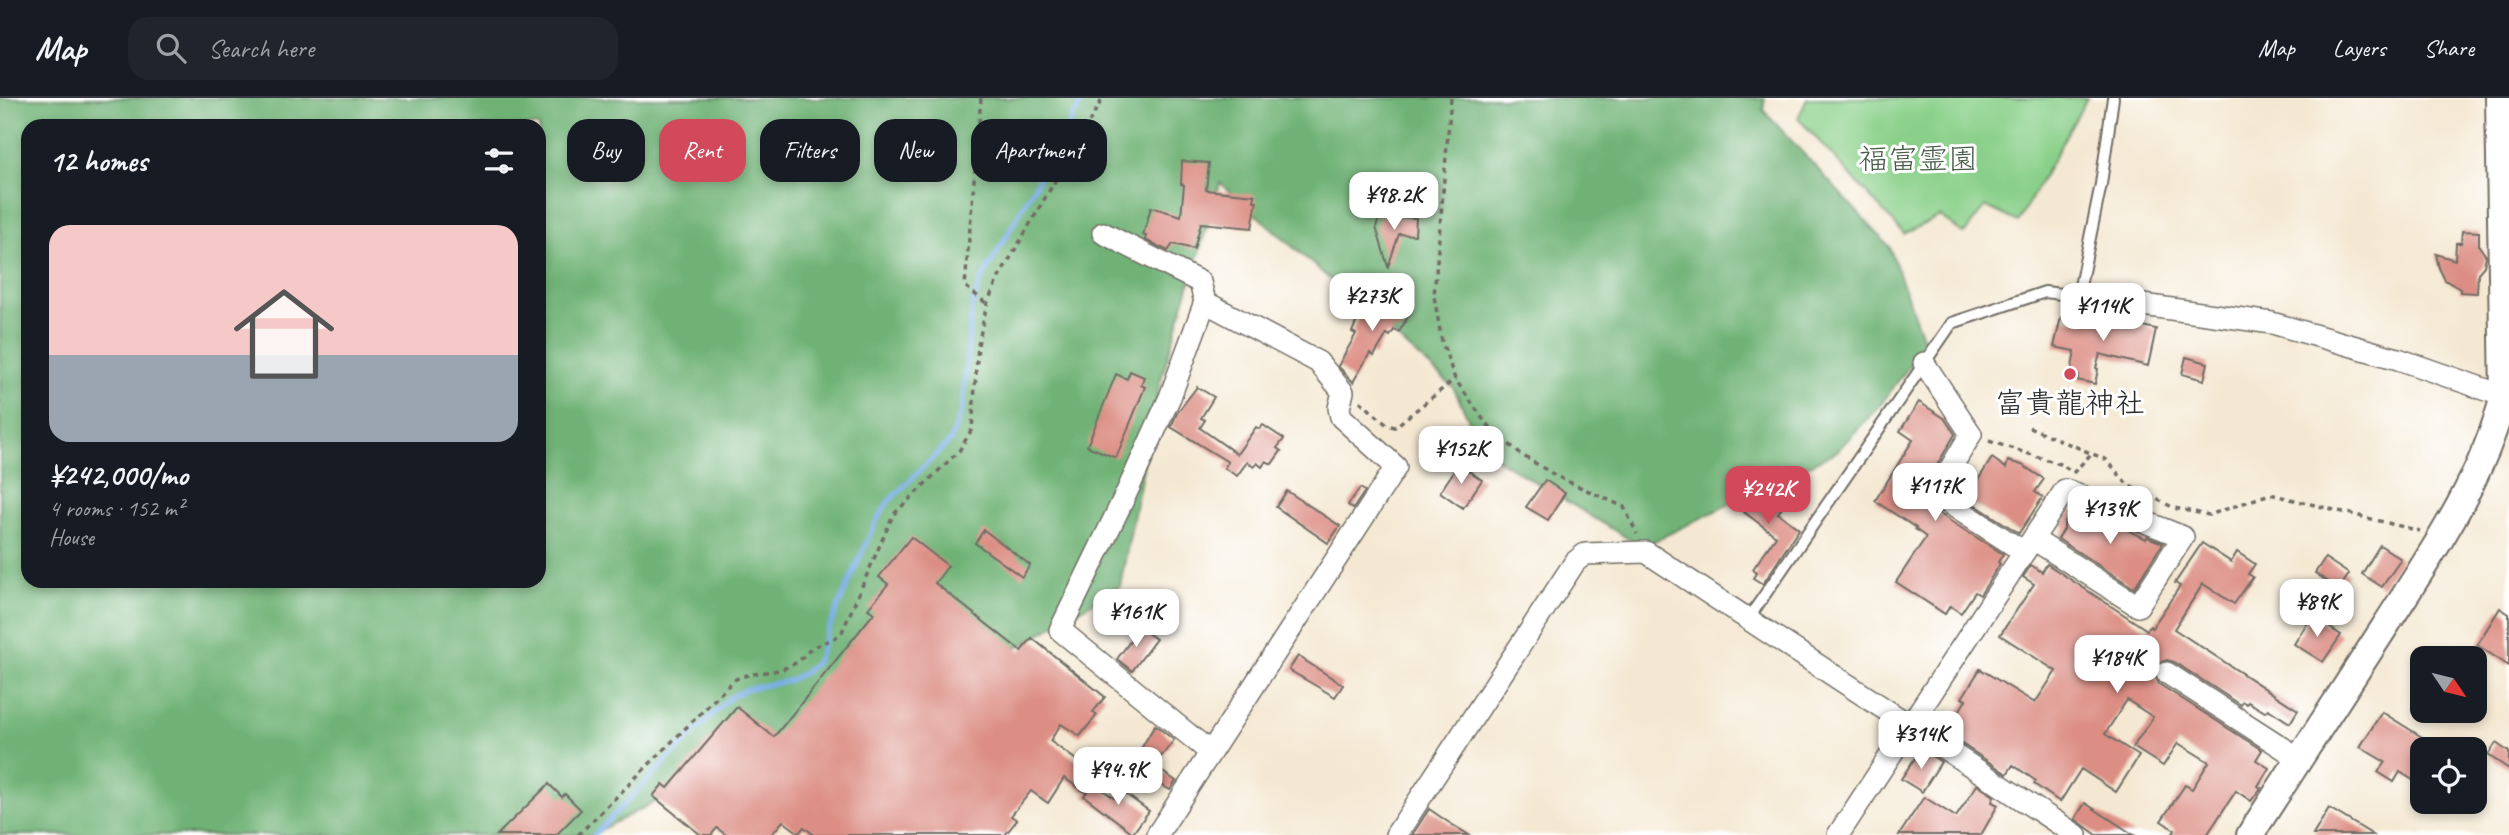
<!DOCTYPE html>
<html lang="en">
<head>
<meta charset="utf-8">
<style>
  :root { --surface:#171b24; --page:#20242c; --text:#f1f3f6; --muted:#9ea1a6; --line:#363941; --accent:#d1495b }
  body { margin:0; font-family:Caveat,"Klee One",sans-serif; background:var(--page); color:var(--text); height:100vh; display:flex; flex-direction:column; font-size:26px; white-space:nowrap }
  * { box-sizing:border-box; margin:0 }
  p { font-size:23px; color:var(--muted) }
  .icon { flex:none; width:38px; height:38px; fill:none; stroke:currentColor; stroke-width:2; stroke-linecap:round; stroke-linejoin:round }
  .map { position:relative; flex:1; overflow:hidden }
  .panel { position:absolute; left:21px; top:21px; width:525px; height:469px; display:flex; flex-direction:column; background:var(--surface); border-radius:21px; box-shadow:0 4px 10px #0003 }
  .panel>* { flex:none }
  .top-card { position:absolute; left:567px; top:21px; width:665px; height:63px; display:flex; gap:14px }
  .needle { width:46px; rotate:125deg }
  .fabs { position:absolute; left:2410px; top:548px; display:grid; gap:14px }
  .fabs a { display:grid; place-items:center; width:77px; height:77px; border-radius:14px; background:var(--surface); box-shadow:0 4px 10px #0003; font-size:35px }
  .price { position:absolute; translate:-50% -60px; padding:0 16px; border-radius:14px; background:#fff; color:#222; font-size:23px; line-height:46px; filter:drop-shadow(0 2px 4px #0008) }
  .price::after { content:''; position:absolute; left:50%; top:42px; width:21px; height:16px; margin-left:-10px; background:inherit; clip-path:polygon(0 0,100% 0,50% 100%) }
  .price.current { background:var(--accent); color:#fff }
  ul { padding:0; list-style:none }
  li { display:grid; align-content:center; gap:14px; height:371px; padding:0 28px }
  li+li { border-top:2px solid var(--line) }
  li span { display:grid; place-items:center; height:217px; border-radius:21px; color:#555 }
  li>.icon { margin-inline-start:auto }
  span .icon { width:126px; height:126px; fill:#fffc; stroke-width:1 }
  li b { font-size:30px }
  h2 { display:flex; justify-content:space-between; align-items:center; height:84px; padding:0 28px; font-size:30px }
  .chip { padding:0 24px; border-radius:21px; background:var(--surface); box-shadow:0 4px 10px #0003; font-size:24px; line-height:63px }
  .chip.current { background:var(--accent); color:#fff }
  header { display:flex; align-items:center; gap:42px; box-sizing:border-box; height:98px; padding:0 35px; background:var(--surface); border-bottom:2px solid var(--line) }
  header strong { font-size:33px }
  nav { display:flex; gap:38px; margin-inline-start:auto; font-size:24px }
  .search { width:490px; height:63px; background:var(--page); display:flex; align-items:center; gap:18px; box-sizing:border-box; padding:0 24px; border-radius:21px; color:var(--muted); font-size:26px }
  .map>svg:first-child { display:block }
  .green { fill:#8ad08a; stroke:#5a7e5a; stroke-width:2 }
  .forest { fill:#6fb276; stroke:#4d6e50; stroke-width:2; fill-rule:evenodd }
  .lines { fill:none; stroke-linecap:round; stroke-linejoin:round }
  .stream { stroke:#79ade6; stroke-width:5 }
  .building { fill:#dc8e84 }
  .service-casing { stroke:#716d65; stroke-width:14 }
  .minor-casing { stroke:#716d65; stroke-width:24 }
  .tertiary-casing { stroke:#716d65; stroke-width:30 }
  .path { stroke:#716d65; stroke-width:3.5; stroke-dasharray:5 5; stroke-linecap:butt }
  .service { stroke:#fff; stroke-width:10 }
  .minor { stroke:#fff; stroke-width:21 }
  .tertiary { stroke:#fff; stroke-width:26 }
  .poi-dot { fill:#d1495b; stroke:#fff; stroke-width:2.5 }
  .labels { text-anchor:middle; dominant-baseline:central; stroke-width:6; stroke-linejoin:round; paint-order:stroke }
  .park-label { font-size:30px; fill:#485d48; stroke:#fff }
  .poi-label { font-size:30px; fill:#2b2b2b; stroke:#fff }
</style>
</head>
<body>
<header>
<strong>Map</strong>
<div class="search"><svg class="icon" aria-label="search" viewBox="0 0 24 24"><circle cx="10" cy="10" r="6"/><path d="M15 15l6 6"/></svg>Search here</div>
<nav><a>Map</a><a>Layers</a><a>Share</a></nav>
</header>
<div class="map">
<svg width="2509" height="737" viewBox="0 0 2509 737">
  <rect width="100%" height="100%" fill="#fff"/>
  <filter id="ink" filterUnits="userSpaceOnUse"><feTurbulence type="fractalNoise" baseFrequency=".0143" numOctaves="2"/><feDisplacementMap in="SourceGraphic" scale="14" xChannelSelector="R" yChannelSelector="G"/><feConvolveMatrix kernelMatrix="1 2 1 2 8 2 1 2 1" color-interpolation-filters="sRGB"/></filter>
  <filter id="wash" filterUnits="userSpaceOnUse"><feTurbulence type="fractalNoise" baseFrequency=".00686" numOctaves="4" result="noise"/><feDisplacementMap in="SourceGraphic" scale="28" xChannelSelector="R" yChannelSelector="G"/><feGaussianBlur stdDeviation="1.57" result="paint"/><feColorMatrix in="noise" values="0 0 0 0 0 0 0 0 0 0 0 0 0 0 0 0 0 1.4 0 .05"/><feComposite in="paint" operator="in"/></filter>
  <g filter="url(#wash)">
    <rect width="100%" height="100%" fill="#f4e8d2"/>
    <path class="green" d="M 1807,0 L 2087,0 L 2018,124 L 1985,108 L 1964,136 L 1940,118 L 1904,136 L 1798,20 Z"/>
    <path class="forest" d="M 0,0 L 1765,0 L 1763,12 L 1889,148 L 1925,247 L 1878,310 L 1836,354 L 1642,449 L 1484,353 L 1453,289 L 1220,85 L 1159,288 L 1120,488 L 956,586 L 695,683 L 591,737 L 0,737 ZM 28,28 L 539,28 L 539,483 L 28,483 Z"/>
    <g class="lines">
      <path class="stream" d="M 594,737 L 728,601 L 746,591 L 787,583 L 802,576 L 816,565 L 829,530 L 874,427 L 888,404 L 951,342 L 962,311 L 972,209 L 980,185 L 1084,0"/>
    </g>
    <g id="blocks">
      <g class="building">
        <path d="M 1182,63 L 1209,65 L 1206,92 L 1255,97 L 1254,103 L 1257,103 L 1252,130 L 1201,125 L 1194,151 L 1173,146 L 1168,153 L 1145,142 L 1146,138 L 1143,137 L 1151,109 L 1181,118 L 1184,87 L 1181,86 Z"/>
        <path d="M 1380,118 L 1416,120 L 1415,137 L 1399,136 L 1388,169 L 1376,129 Z"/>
        <path d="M 2462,133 L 2479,134 L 2479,148 L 2486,158 L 2484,168 L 2478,175 L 2477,195 L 2460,194 L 2460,191 L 2445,182 L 2439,170 L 2436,156 L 2455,162 L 2456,145 L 2461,145 Z"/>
        <path d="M 1373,197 L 1393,210 L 1397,204 L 1412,212 L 1399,234 L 1394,232 L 1390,238 L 1387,236 L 1374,258 L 1370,255 L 1353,284 L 1338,268 L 1356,236 L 1352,234 L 1355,227 Z"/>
        <path d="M 2087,216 L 2156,231 L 2148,268 L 2100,256 L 2096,270 L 2098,271 L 2095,286 L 2077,282 L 2079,277 L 2071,275 L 2075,253 L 2054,249 L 2061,219 L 2085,225 Z"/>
        <path d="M 2186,259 L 2208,265 L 2204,282 L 2182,276 Z"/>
        <path d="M 1130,273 L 1144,279 L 1141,287 L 1145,289 L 1116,360 L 1087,348 L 1116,276 L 1127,281 Z"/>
        <path d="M 1197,289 L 1214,299 L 1201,320 L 1205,322 L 1200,330 L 1237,356 L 1256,329 L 1259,331 L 1263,327 L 1284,341 L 1277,350 L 1281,353 L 1272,366 L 1266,363 L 1262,369 L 1257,365 L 1254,369 L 1247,364 L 1237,378 L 1224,370 L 1228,364 L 1171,329 L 1177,315 Z"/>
        <path d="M 1919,304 L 1944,320 L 1955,336 L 1929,381 L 1927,391 L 1921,400 L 1928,405 L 1927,407 L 1950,423 L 2003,456 L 1998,464 L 2000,466 L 1980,497 L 1975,494 L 1961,515 L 1950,508 L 1945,516 L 1896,484 L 1926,439 L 1915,431 L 1916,430 L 1875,403 L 1913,342 L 1900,333 Z"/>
        <path d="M 1992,360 L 2006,370 L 2008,363 L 2022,367 L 2044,381 L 2035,394 L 2043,399 L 2019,435 L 1966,401 Z"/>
        <path d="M 1459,366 L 1482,382 L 1463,410 L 1440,394 Z"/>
        <path d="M 1749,373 L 1769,391 L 1764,397 L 1782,410 L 1778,415 L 1799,431 L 1763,486 L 1753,480 L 1757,474 L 1753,471 L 1776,438 L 1744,414 L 1757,398 L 1740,383 Z"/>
        <path d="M 1545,382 L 1565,395 L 1548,422 L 1526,409 Z"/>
        <path d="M 1360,390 L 1365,393 L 1353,411 L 1348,407 Z"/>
        <path d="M 1287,393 L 1340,428 L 1328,445 L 1276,409 Z"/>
        <path d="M 2074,410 L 2094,418 L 2114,431 L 2117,427 L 2146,441 L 2147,439 L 2163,445 L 2134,490 L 2058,441 L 2064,431 L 2064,425 Z"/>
        <path d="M 984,432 L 1030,467 L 1022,479 L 975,445 Z"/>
        <path d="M 911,439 L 948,468 L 935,485 L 1021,553 L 1032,540 L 1105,599 L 1093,614 L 1097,617 L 1080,638 L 1061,626 L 1050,643 L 1097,677 L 1085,694 L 1064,680 L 1048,705 L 1031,693 L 1011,718 L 1017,722 L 1005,737 L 814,737 L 804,729 L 799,735 L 783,723 L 771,737 L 726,737 L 717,730 L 711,737 L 701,737 L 653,698 L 663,686 L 668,690 L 737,609 L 774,639 L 874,515 L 868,511 L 888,486 L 879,479 Z"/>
        <path d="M 2202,445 L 2231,464 L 2237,454 L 2255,466 L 2248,476 L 2253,479 L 2234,506 L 2203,486 L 2174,531 L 2298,612 L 2290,625 L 2268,611 L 2265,614 L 2248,604 L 2247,606 L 2243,604 L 2241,607 L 2174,564 L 2167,562 L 2156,567 L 2154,575 L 2159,586 L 2262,652 L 2256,662 L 2269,670 L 2258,688 L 2261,690 L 2251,703 L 2236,693 L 2207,737 L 2172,737 L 2175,732 L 2161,723 L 2185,687 L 2192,691 L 2209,664 L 2178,645 L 2163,668 L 2133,649 L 2153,619 L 2127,602 L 2105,636 L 2139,658 L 2116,694 L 2081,671 L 2060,704 L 2034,686 L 2036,683 L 2013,667 L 2007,676 L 1933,627 L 1938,620 L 1950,628 L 1966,602 L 1962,600 L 1980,571 L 2035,605 L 2056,573 L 2000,537 L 2034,486 L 2023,479 L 2031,467 L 2042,474 L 2047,466 L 2147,532 L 2150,528 L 2152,530 L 2180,488 L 2175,485 Z"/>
        <path d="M 2380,447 L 2401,461 L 2382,489 L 2362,476 Z"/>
        <path d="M 2325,460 L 2349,476 L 2339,491 L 2315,475 Z"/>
        <path d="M 2500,510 L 2509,516 L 2509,568 L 2477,547 Z"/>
        <path d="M 2312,518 L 2341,537 L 2323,564 L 2294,546 Z"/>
        <path d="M 1140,530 L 1156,541 L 1132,573 L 1117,561 Z"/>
        <path d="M 1298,558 L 1343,587 L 1335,599 L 1289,572 Z"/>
        <path d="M 2382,614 L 2441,651 L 2422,651 L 2422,688 L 2400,674 L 2394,684 L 2378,674 L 2385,664 L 2360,649 Z"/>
        <path d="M 1155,627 L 1174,642 L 1154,668 L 1176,683 L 1170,692 L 1128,667 L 1135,655 L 1138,656 Z"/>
        <path d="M 2496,645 L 2509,654 L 2509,671 L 2488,657 Z"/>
        <path d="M 1921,651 L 1941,664 L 1922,694 L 1901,681 Z"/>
        <path d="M 1093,685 L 1114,700 L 1120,692 L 1149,713 L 1133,735 L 1084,698 Z"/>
        <path d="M 549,686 L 562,699 L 565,696 L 581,712 L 556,737 L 497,737 Z"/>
        <path d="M 1977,687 L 1994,698 L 1992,704 L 1998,707 L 1981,737 L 1899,737 L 1924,699 L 1956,719 Z"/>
        <path d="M 2085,705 L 2134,737 L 2097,737 L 2075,721 Z"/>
        <path d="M 2329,710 L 2373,737 L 2313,737 Z"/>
        <path d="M 1429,711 L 1448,724 L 1469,737 L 1412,737 Z"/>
      </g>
    </g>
  </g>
  <g filter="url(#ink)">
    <use href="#blocks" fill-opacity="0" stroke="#716d65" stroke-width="2"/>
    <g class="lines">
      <defs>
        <path id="service" d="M 1748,521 L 1952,225 L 2045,194 L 2078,198 L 2101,86 L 2113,0"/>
        <g id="minor">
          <path d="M 1103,135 L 1200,184 L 1205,204 L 1318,264 L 1343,294 L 1339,310 L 1341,319 L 1396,369 L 1157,737"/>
          <path d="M 2078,198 L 2272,225 L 2398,261 L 2504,298"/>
          <path d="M 1205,204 L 1170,299 L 1125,398 L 1060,532 L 1210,654"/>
          <path d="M 1924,265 L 1971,336 L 1940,388 L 1941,400 L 2024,454"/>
          <path d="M 2167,575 L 2300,661"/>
          <path d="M 1396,737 L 1575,464 L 1585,456 L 1646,454 L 2076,737"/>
          <path d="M 1838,737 C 1913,622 1989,507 2065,392 L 2183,439 L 2138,508 L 2033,441"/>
        </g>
        <path id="tertiary" d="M 2250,737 C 2295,668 2340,599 2384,530 C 2432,455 2481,385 2504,298 L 2499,0"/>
      </defs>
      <use href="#service" class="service-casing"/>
      <use href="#minor" class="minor-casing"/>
      <use href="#tertiary" class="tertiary-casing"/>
      <g class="path">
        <path d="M 981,0 L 965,188 L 987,206"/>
        <path d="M 1451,0 L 1434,198 L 1442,244 L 1455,281 L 1485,324 L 1520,356 L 1558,379 L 1624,409 L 1637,436"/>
        <path d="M 1360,303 L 1387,327 L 1395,329 L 1455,281"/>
        <path d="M 2029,329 L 2107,362 L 2127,386 L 2174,410 L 2209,417 L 2270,396 L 2420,433"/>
        <path d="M 1989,343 L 2063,367 L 2070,373"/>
        <path d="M 2073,375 L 2091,356"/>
        <path d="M 578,737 L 734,582 C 753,572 779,577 797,564 C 803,560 807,553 814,549 C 824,543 834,543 842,534 L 893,417 L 959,353 L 972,331 L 978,247 L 987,206 L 997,183 L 1103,0"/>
      </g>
      <use href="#service" class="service"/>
      <use href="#minor" class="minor"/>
      <use href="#tertiary" class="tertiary"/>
    </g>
  </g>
  <circle class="poi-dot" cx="2070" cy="276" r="7"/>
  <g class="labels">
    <g class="park-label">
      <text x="1918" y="61">福富霊園</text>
    </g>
    <g class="poi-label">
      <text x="2070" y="305">富貴龍神社</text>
    </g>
  </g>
</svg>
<div class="fabs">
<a><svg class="needle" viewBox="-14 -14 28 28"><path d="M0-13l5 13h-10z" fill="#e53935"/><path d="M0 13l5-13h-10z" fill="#9ea1a6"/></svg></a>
<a><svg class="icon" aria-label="locate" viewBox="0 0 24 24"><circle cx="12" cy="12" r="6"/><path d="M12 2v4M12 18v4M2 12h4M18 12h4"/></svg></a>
</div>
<b class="price" style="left:1394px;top:134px">¥98.2K</b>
<b class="price" style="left:1372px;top:235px">¥273K</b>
<b class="price" style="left:2103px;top:245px">¥114K</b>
<b class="price" style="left:1461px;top:388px">¥152K</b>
<b class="price" style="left:1935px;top:425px">¥117K</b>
<b class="price current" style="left:1768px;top:428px">¥242K</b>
<b class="price" style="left:2110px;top:448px">¥139K</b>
<b class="price" style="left:2317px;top:541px">¥89K</b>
<b class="price" style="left:1136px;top:551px">¥161K</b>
<b class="price" style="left:2117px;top:597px">¥184K</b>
<b class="price" style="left:1921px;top:673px">¥314K</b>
<b class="price" style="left:1118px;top:709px">¥94.9K</b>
<div class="top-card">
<a class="chip">Buy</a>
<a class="chip current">Rent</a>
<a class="chip">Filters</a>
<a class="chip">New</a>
<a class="chip">Apartment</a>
</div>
<section class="panel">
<h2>12 homes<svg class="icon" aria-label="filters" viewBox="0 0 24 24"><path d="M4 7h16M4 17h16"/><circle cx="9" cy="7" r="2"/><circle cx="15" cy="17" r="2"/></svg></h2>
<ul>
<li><span style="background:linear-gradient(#f6c9c9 60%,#9aa5b1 0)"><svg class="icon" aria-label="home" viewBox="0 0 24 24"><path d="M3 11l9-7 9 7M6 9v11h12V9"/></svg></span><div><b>¥242,000/mo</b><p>4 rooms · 152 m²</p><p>House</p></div></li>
</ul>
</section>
</div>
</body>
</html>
